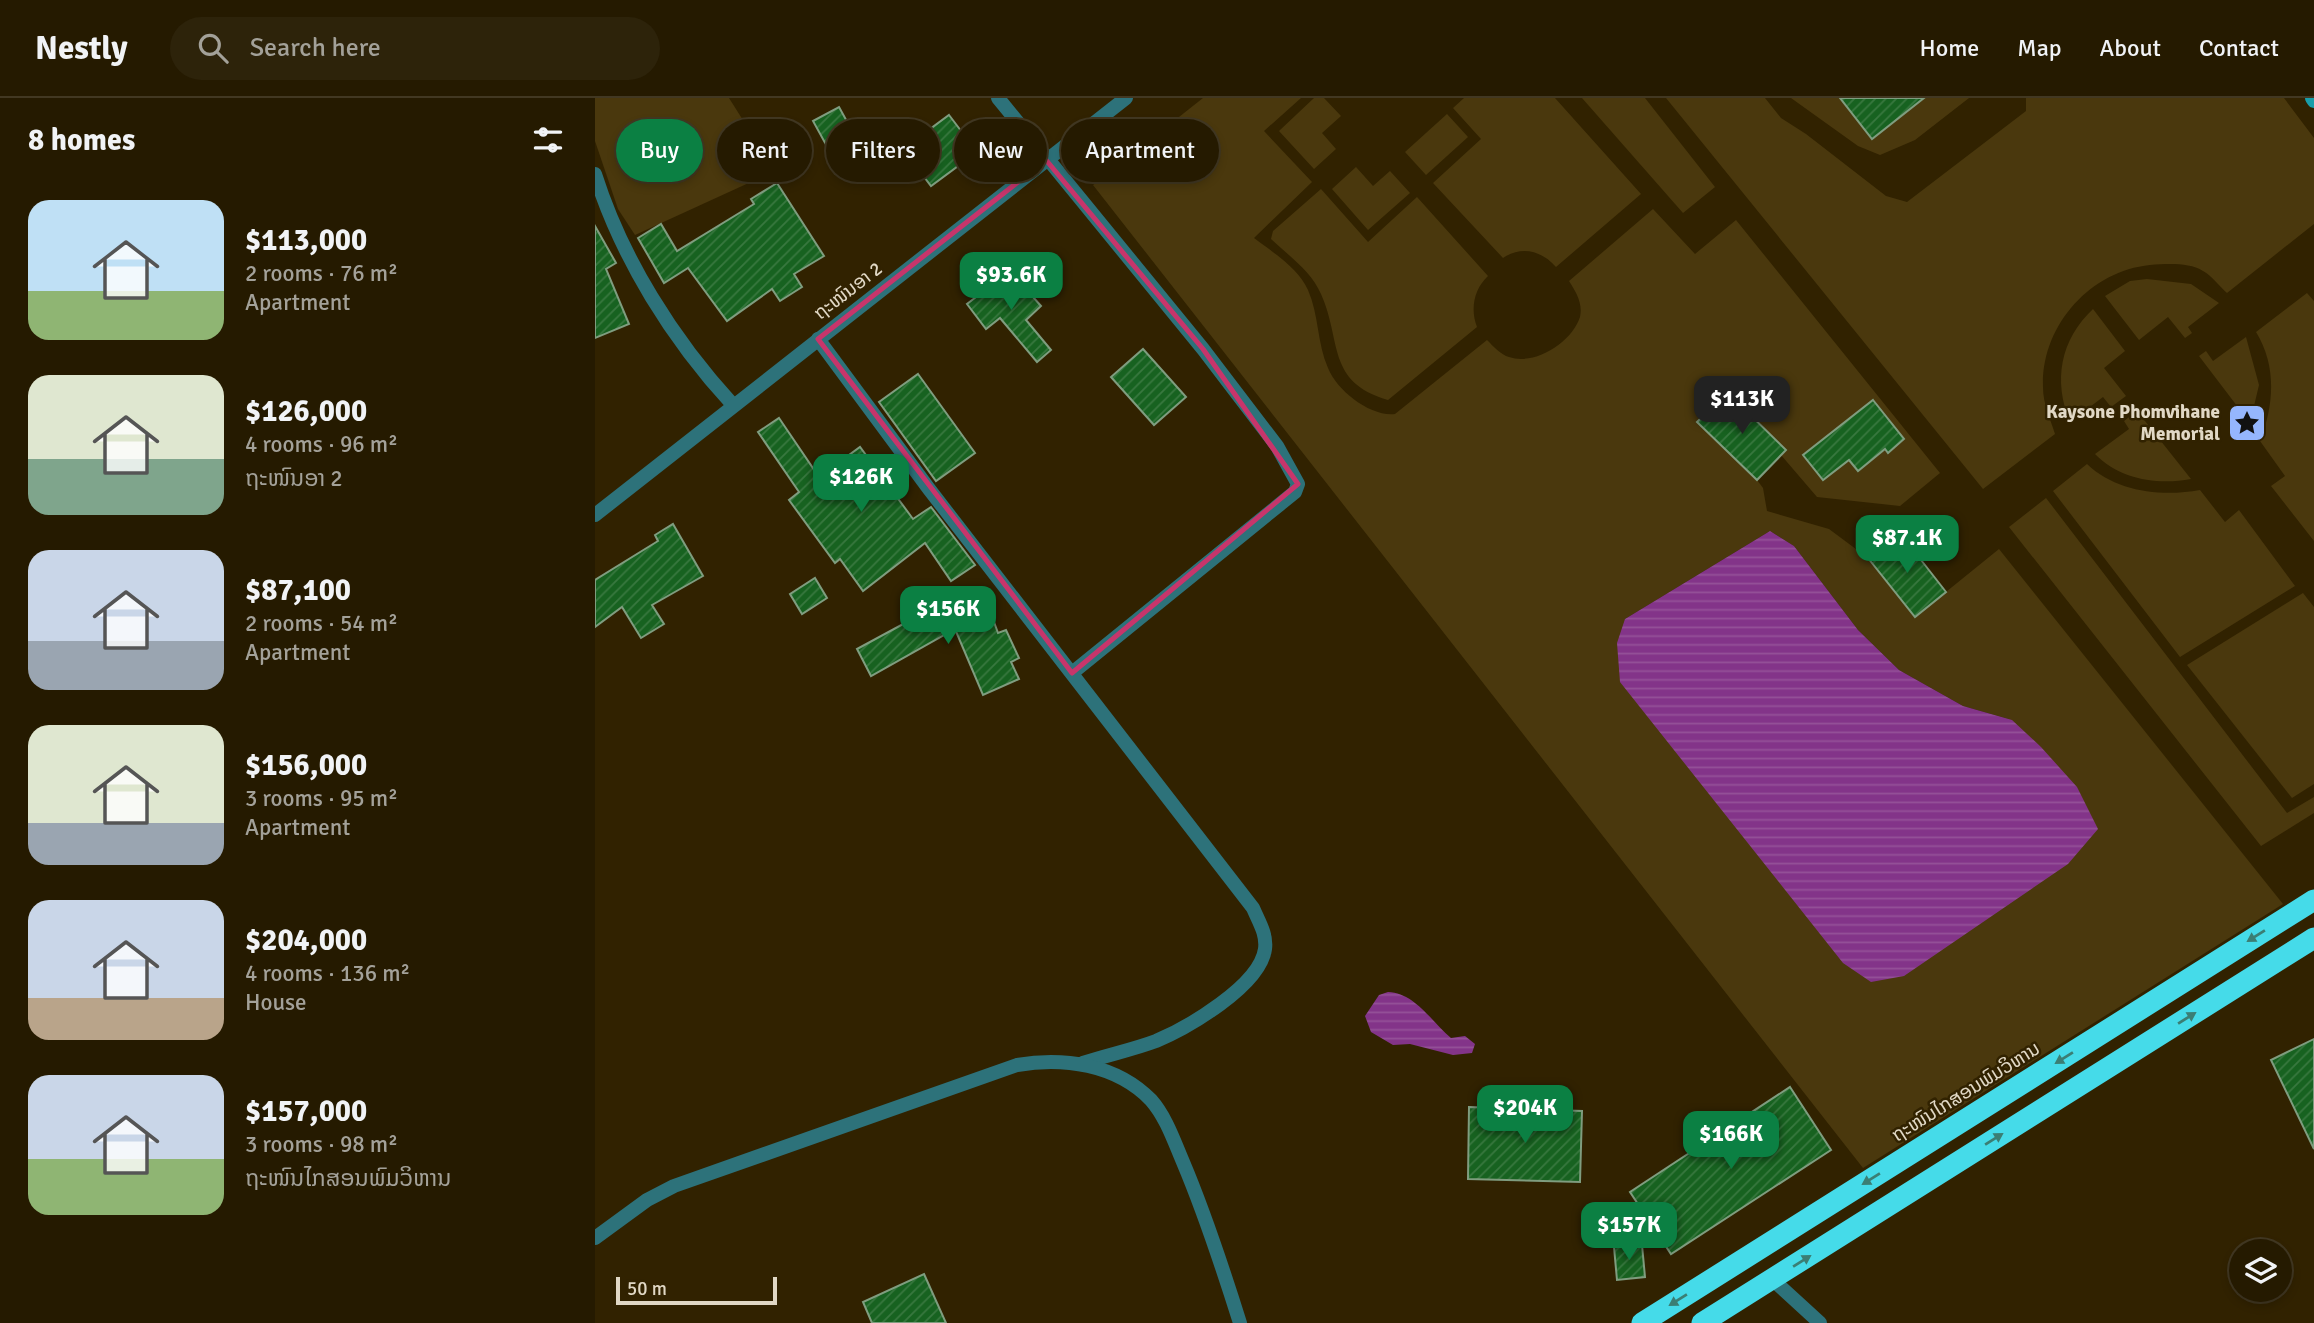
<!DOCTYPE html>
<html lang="en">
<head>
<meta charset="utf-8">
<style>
  :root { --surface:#251a00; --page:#2d230a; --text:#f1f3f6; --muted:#a3a199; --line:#423822; --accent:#0b8043 }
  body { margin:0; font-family:Signika,"Noto Sans Lao",sans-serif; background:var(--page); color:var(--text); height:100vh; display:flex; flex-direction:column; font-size:26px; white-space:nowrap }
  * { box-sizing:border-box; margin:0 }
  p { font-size:23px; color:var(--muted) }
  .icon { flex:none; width:38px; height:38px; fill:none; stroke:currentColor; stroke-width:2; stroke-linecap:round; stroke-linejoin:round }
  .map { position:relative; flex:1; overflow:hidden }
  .sheet { display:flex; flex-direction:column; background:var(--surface); width:595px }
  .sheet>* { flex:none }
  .banner { position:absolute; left:21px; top:21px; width:665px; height:63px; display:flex; gap:14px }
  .tools { position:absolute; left:1634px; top:1141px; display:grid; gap:14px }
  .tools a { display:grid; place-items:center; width:63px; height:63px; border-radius:50%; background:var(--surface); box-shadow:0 4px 10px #0003,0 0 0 2px var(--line); font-size:35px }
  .scale { position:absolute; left:21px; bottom:18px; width:161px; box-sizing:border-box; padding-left:7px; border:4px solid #e1d8c5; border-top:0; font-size:19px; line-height:24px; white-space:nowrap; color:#e1d8c5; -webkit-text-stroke:5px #312200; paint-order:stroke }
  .price { position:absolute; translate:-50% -60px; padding:0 16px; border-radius:14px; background:var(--accent); color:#fff; font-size:23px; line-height:46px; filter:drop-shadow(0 2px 4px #0008) }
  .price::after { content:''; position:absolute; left:50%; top:42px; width:21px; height:16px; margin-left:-10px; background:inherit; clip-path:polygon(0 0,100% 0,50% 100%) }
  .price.current { background:#222; color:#fff }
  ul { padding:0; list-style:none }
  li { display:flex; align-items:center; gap:21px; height:175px; padding:0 28px }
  li span { display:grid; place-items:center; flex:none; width:196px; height:140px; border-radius:21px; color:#555 }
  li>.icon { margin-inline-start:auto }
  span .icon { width:84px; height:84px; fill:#fffc; stroke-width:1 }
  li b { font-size:30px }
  h2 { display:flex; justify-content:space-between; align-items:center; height:84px; padding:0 28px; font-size:30px }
  .pill { padding:0 24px; border-radius:32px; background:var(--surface); box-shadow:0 4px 10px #0003,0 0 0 2px var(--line); font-size:24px; line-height:63px }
  .pill.current { background:var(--accent); color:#fff }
  header { display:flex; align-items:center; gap:42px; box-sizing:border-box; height:98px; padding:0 35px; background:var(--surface); border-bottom:2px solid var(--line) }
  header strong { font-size:33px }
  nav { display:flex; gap:38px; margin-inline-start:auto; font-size:24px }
  .search { width:490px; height:63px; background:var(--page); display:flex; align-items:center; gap:18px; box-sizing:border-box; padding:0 24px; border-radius:38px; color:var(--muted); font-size:26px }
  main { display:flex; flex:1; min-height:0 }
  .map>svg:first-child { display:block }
  .green { fill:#4a380d; fill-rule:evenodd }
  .water { fill:url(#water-rules) }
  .building { fill:url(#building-hatch); stroke:#7f9d7f; stroke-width:2 }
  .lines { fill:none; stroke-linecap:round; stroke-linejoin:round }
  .street { stroke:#2d727a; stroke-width:14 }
  .secondary { stroke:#199eaa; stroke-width:14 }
  .highway { stroke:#45dbe9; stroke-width:21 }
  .oneway { fill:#3b7e74 }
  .marked { fill:none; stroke:#c7356b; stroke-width:5; stroke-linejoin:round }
  .labels { text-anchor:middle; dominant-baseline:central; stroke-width:5; stroke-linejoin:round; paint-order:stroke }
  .street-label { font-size:19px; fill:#e1d8c5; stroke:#312200 }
  .poi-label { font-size:19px; font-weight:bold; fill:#e1d8c5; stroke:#312200; text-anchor:end }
</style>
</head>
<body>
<header>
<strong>Nestly</strong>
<div class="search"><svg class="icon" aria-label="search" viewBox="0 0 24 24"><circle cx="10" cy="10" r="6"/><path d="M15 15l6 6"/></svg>Search here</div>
<nav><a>Home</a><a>Map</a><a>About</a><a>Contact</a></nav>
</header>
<main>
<section class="sheet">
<h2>8 homes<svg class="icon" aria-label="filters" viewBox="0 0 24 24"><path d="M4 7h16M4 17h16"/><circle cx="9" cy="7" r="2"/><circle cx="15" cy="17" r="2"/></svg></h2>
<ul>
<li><span style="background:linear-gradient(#bfe0f5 65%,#8fb573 0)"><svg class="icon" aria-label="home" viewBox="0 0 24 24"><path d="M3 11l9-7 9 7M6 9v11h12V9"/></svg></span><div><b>$113,000</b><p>2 rooms · 76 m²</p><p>Apartment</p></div></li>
<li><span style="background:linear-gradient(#dfe7d0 60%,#7fa58c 0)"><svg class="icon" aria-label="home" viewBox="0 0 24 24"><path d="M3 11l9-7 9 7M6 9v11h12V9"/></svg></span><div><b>$126,000</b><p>4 rooms · 96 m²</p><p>ຖະໜົນອາ 2</p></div></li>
<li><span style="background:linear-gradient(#c9d6e8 65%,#9aa5b1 0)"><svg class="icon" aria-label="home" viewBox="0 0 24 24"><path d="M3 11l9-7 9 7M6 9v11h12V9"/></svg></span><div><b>$87,100</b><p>2 rooms · 54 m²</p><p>Apartment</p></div></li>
<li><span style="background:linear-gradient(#dfe7d0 70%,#9aa5b1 0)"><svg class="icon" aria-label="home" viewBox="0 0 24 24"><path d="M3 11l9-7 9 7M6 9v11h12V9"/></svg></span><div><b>$156,000</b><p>3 rooms · 95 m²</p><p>Apartment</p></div></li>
<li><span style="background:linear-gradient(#c9d6e8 70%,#b9a48a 0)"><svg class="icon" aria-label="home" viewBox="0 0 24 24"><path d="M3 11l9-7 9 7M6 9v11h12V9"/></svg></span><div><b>$204,000</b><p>4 rooms · 136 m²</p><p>House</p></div></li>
<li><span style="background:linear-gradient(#c9d6e8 60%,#8fb573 0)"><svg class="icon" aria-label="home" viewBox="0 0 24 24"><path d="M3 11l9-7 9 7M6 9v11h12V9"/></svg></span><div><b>$157,000</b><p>3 rooms · 98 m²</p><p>ຖະໜົນໄກສອນພົມວິຫານ</p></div></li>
</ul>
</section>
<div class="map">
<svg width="1719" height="1225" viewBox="0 0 1719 1225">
  <defs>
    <pattern id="water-rules" width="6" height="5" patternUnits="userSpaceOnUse" patternTransform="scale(1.75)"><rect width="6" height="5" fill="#833489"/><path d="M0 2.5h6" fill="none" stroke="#945198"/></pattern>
    <pattern id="building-hatch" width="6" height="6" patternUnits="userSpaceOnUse" patternTransform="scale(1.75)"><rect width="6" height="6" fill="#176220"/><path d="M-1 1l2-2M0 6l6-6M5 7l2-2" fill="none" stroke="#38783f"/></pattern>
  </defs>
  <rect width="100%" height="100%" fill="#312200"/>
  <g class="green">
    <path d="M 0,0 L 134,0 L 180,73 L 40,137 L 23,111 L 0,43 Z"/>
    <path d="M 608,0 L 706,0 L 669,33 L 717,84 L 659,140 C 678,154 703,170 713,192 C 724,217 722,245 733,270 C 742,293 776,319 800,316 L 892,242 C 898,248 906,257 914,259 C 940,268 977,244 985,219 C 988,205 981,194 974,183 L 1058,111 L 1100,156 L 1141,122 L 1345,375 L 1305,408 L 1222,399 L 1186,357 L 1191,352 L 1132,294 L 1103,324 L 1162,382 L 1168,390 L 1172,413 L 1234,431 L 1273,460 L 1320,519 L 1404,451 L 1688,806 L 1268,1070 L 498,87 ZM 1175,433 L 1199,448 L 1263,532 L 1304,572 L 1368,608 L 1417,622 L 1030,521 Z"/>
    <path d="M 719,0 L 729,0 L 746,18 L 727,35 L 741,51 L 719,71 L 684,33 Z"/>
    <path d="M 869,0 L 960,0 L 1046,96 L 961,169 C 947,153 927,147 908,160 L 838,85 L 886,41 L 858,10 Z"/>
    <path d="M 987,0 L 1050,0 L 1120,89 L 1088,115 Z"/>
    <path d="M 1071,0 L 1170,0 L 1186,20 L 1211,36 L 1291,98 L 1312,104 L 1431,13 L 1431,0 L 1689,0 L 1719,40 L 1719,126 L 1632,195 C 1624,188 1617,178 1608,173 C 1594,164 1571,166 1555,167 C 1495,173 1446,228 1448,289 C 1448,306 1455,320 1460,336 L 1388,391 Z"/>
    <path d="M 1196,0 L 1245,0 L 1277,41 L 1329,0 L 1374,0 L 1320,42 L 1285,57 L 1263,48 Z"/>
    <path d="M 852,16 L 873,39 L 831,77 L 810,54 Z"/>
    <path d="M 761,69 L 778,88 L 795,73 L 815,95 L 773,132 L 737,91 Z"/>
    <path d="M 726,91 L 773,144 L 822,99 L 893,178 C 879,191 875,211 882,229 L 793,302 C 731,284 747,243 726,196 C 716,173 694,158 676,141 L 678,133 Z"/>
    <path d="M 1552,181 L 1596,186 L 1624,205 L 1593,229 L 1597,235 L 1590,240 L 1573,219 L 1544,242 L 1510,198 L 1535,183 Z"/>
    <path d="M 1712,195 L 1719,203 L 1719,443 L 1676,388 L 1690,378 L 1665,343 C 1679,307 1682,268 1661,234 Z"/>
    <path d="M 1498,211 L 1530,253 L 1509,270 L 1531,298 L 1516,309 L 1508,299 L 1475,324 C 1458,283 1465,242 1498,211 Z"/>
    <path d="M 1651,239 L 1664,287 L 1655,325 L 1604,258 L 1611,253 L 1618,263 Z"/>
    <path d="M 1542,313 L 1596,381 C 1563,387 1525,382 1500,356 L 1534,331 L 1529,323 Z"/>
    <path d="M 1492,366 C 1521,394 1567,399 1605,392 L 1630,424 L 1644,412 L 1700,488 L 1585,559 L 1458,393 Z"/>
    <path d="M 1451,400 L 1692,715 L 1719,699 L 1719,715 L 1666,748 L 1414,429 Z"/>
    <path d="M 1708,495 L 1719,509 L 1719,686 L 1697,700 L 1592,567 Z"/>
  </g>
  <g class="water">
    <path d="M 1175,433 L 1199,448 L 1263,532 L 1304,572 L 1368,608 L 1417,622 L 1446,649 L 1482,689 L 1503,731 L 1473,766 L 1309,878 L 1276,884 L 1248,865 L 1025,584 L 1022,545 L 1030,521 Z"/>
    <path d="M 793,894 C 820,895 836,923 856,940 L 870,938 L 880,946 L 877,955 L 858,957 L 815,946 L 798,947 L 776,934 L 770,918 L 784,897 Z"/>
  </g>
  <g class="building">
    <path d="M 1245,0 L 1329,0 L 1277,41 Z"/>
    <path d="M 244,9 L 266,49 L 240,63 L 218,23 Z"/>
    <path d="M 354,17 L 382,54 L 336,88 L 308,51 Z"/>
    <path d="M 182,85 L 229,158 L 199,176 L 207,189 L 185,203 L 177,191 L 132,223 L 93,170 L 69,185 L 43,140 L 66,126 L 82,153 L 159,106 L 156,101 Z"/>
    <path d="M 0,128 L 21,165 L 11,171 L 34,226 L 0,240 Z"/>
    <path d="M 415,173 L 446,208 L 431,222 L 456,252 L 442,264 L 405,220 L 391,231 L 372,206 Z"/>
    <path d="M 548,251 L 591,299 L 559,327 L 516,279 Z"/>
    <path d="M 323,276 L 380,355 L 341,383 L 284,304 Z"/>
    <path d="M 1132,294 L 1191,352 L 1162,382 L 1102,324 Z"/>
    <path d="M 1278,302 L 1309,341 L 1293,355 L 1290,351 L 1263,373 L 1254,362 L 1228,382 L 1208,357 Z"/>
    <path d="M 184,320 L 224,379 L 265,349 L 318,421 L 336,409 L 380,467 L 356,483 L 330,445 L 268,493 L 245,461 L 240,465 L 194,402 L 204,394 L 163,334 Z"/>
    <path d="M 78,426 L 108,478 L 57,507 L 69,526 L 46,540 L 27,509 L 0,529 L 0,482 L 63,443 L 60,437 Z"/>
    <path d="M 1305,435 L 1351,494 L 1320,519 L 1273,460 Z"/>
    <path d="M 220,480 L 232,500 L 207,516 L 195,496 Z"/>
    <path d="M 358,499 L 378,533 L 399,524 L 403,535 L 411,532 L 424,560 L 416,564 L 424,581 L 388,597 L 360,531 L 276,578 L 262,551 L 310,525 L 311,528 Z"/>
    <path d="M 1719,941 L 1719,1051 L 1676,962 Z"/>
    <path d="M 1195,989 L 1236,1052 L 1076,1156 L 1035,1094 Z"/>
    <path d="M 874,1009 L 987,1013 L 985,1084 L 873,1081 Z"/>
    <path d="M 1047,1147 L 1050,1179 L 1022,1182 L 1019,1149 Z"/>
    <path d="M 329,1176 L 351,1225 L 277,1225 L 268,1204 Z"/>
  </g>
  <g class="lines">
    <g class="street">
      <path d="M 403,0 L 608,251 L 682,348 L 703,386 L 700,394 L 684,407 L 477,575"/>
      <path d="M 0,76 C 27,161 78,242 138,307"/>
      <path d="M 223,241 L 334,391 L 658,810 C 664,824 672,836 670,851 C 665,888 592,930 561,943 C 537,952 512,957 488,965"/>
      <path d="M 0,417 L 531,0"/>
      <path d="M 0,1140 L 52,1102 L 79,1088 L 422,967 C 468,959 521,966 556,1002 C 571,1019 579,1043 588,1064 C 610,1116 628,1171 645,1225"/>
      <path d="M 1177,1181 L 1225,1225"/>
    </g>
    <path class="secondary" d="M 1717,0 L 1719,3"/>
    <g class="highway">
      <path d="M 1047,1225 L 1719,802"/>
      <path d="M 1107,1225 L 1719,840"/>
    </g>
  </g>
  <defs><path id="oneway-solid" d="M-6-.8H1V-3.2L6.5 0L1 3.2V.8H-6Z" transform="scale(1.75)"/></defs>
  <g class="oneway">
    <use href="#oneway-solid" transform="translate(1661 838) rotate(148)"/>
    <use href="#oneway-solid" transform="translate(1592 920) rotate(-32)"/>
    <use href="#oneway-solid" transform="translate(1469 960) rotate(148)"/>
    <use href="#oneway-solid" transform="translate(1399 1041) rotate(-32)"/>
    <use href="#oneway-solid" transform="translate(1276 1081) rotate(148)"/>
    <use href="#oneway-solid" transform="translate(1207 1163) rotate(-32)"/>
    <use href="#oneway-solid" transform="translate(1083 1202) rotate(148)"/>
  </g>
  <path class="marked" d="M 451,62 L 608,251 L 703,386 L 477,575 L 223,241 Z"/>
  <defs>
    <symbol id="sight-square" viewBox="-11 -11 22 22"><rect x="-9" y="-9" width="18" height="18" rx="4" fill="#95b6fd" stroke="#312200"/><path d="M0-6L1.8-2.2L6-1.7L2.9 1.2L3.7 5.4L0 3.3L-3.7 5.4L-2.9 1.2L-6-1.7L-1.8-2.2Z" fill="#111"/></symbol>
  </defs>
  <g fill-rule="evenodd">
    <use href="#sight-square" x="1630" y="303" width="44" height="44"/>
  </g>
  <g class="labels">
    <g class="street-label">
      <text transform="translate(253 193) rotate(-38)">ຖະໜົນອາ 2</text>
      <text transform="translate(1371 994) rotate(-32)">ຖະໜົນໄກສອນພົມວິຫານ</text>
    </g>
    <g class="poi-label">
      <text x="1625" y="314">Kaysone Phomvihane<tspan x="1625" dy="22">Memorial</tspan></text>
    </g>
  </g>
</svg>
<div class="tools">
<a><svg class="icon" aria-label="layers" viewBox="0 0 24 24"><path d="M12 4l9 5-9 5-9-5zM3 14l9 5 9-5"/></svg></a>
</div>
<div class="scale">50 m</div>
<b class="price" style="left:416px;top:214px">$93.6K</b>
<b class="price current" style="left:1147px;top:338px">$113K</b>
<b class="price" style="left:266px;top:416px">$126K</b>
<b class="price" style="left:1312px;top:477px">$87.1K</b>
<b class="price" style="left:353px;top:548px">$156K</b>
<b class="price" style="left:930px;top:1047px">$204K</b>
<b class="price" style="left:1136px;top:1073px">$166K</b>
<b class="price" style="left:1034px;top:1164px">$157K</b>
<div class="banner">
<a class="pill current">Buy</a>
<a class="pill">Rent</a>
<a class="pill">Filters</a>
<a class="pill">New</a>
<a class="pill">Apartment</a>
</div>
</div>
</main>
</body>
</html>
